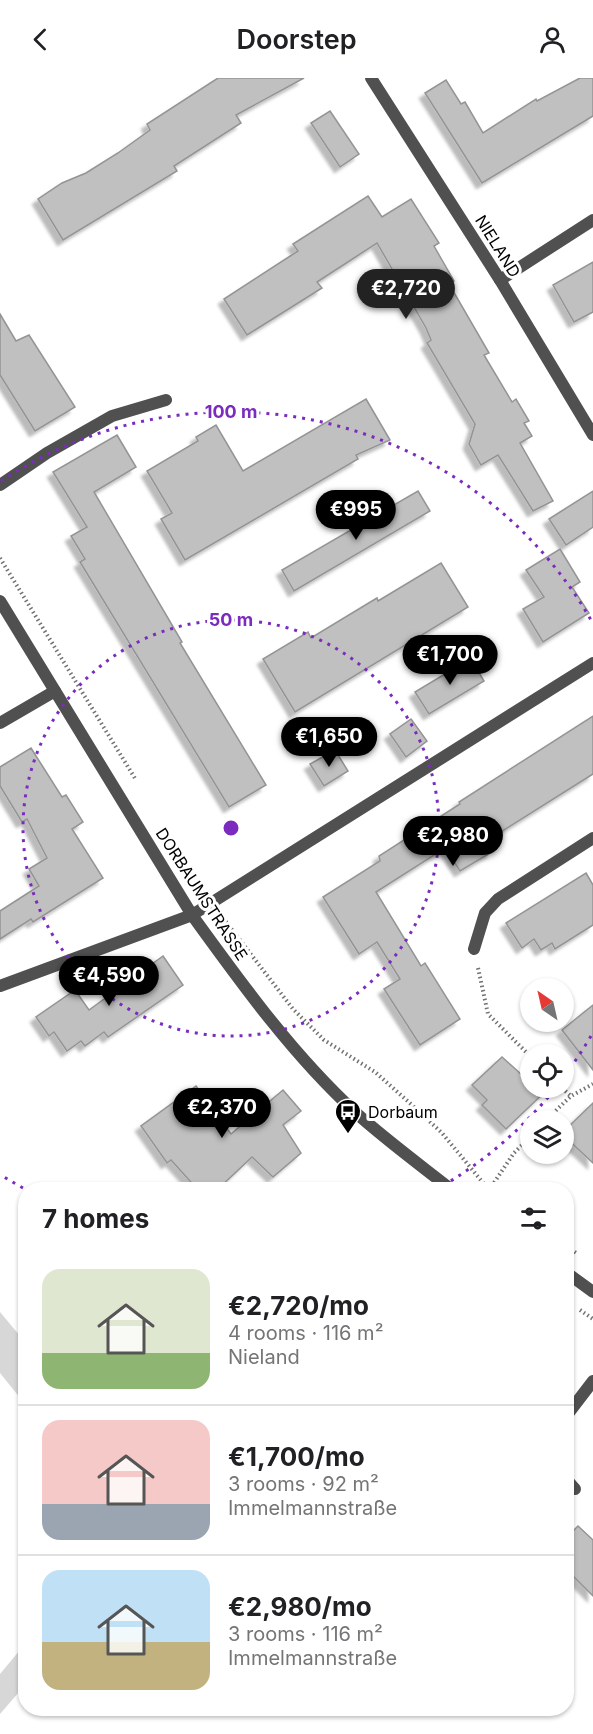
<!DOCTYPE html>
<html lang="en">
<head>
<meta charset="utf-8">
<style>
  :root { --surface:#fff; --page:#f2f2f2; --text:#202124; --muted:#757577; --line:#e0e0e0; --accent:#000 }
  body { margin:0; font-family:Inter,sans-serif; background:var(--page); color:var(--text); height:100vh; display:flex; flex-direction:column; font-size:22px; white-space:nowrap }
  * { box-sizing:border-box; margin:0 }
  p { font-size:20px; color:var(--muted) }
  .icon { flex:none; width:33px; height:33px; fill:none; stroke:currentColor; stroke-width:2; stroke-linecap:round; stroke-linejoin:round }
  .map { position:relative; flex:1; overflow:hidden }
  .details { position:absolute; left:18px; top:1104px; width:556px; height:534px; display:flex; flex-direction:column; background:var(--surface); border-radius:24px; box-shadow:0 2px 4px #0004 }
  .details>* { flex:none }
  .needle { width:39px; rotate:326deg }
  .fabs { position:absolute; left:520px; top:900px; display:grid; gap:12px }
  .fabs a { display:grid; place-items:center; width:54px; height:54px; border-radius:50%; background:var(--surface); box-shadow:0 2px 4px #0004; font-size:30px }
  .price { position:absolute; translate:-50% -51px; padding:0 14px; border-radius:21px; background:var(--accent); color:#fff; font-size:20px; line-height:39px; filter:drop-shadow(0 2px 3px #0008) }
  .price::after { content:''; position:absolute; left:50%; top:36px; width:18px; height:14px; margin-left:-9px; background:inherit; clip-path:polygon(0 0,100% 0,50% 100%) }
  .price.active { background:#222; color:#fff }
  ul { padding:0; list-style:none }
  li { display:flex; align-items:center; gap:18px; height:150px; padding:0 24px }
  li+li { border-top:2px solid var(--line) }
  li span { display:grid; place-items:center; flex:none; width:168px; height:120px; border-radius:18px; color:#555 }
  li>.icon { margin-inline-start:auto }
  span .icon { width:72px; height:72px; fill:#fffc; stroke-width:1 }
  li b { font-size:26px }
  h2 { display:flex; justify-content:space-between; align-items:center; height:72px; padding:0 24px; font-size:26px }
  header { display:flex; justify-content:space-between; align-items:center; height:78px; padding:0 24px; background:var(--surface); font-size:27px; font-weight:600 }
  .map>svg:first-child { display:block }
  .green { fill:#d7d7d7 }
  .building { fill:#c0c0c0; stroke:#949494; stroke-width:1.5; filter:url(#shadow) }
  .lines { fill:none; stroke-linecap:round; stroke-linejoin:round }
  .path { stroke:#727272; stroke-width:4; stroke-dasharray:1.5 3; stroke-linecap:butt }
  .service { stroke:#505050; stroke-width:12 }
  .minor { stroke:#505050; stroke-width:12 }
  .tertiary { stroke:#505050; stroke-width:12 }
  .ring { fill:none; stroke:#7b2cbf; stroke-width:3; stroke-dasharray:3 6 }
  .labels { text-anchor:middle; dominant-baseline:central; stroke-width:6; stroke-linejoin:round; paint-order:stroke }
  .street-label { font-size:16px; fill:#000; stroke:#fff }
  .poi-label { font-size:16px; fill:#000; stroke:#fff; text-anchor:start }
  .centre { fill:#7b2cbf; stroke:#fff; stroke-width:3 }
  .ring-label { font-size:18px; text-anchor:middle; font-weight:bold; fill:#7b2cbf; stroke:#fff; stroke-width:6; stroke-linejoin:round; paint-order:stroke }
</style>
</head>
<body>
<header><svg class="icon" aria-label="back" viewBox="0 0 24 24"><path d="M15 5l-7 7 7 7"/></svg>Doorstep<svg class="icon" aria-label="person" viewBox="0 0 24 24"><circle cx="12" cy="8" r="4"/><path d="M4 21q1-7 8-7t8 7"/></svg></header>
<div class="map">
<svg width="593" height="1656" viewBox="0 0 593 1656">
  <defs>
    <filter id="shadow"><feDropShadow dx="-5.5" dy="5.5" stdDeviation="1.5" flood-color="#0004"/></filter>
  </defs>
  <rect width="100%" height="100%" fill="#fff"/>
  <g class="green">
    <path d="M 0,1234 L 25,1264 L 25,1326 L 0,1295 Z"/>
    <path d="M 25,1566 L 25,1607 L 0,1636 L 0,1596 Z"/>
  </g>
  <g class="building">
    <path d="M 218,0 L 304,0 L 236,37 L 241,45 L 174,88 L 177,93 L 63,162 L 38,121 L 62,105 L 86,95 L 118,75 L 150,52 L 147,46 Z"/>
    <path d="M 580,0 L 593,0 L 593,38 L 482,105 L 425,15 L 446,2 L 461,26 L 465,24 L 483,55 L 536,21 L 537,23 Z"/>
    <path d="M 330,33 L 359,76 L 340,89 L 311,45 Z"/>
    <path d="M 368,118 L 382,139 L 411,121 L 439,165 L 434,168 L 454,203 L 449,206 L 489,275 L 484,277 L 512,324 L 516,321 L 529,343 L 524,345 L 532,358 L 520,365 L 553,423 L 533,433 L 498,377 L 481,387 L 469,366 L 475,346 L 427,265 L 431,262 L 426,250 L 377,165 L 317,204 L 322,210 L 247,257 L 224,221 L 298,173 L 293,166 Z"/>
    <path d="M 593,184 L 593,234 L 574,244 L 553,207 Z"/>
    <path d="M 0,236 L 16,263 L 29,257 L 75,329 L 35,353 L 0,297 Z"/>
    <path d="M 366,321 L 390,362 L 356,377 L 358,381 L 185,482 L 161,441 L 172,435 L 147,393 L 198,363 L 196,359 L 216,347 L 243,393 Z"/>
    <path d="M 117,357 L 136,389 L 94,414 L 182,564 L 180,565 L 266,707 L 229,729 L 80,484 L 85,481 L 71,458 L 87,449 L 53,394 Z"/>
    <path d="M 418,413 L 430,433 L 294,513 L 282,492 Z"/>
    <path d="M 593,413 L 593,449 L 566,467 L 549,441 Z"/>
    <path d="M 560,471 L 580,504 L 572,509 L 589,535 L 543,564 L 523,531 L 544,519 L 526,492 Z"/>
    <path d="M 441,485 L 468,529 L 295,634 L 263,581 L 308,554 L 311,560 L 377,520 L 378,523 Z"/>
    <path d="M 468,582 L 470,585 L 472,583 L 484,603 L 429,636 L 415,614 Z"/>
    <path d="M 593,638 L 593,696 L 485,764 L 492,774 L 460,793 L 445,770 L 376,814 L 421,888 L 425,885 L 460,941 L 420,967 L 384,911 L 400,901 L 377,864 L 359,876 L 323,819 L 380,783 L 379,778 L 460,726 L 459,724 Z"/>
    <path d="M 411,641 L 427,663 L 406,679 L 390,656 Z"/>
    <path d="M 31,670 L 62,719 L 66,717 L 83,744 L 72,751 L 103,800 L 33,844 L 31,841 L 0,861 L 0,833 L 39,808 L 29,791 L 47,780 L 27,741 L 22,744 L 0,708 L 0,689 Z"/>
    <path d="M 335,672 L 348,693 L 324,708 L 310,686 Z"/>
    <path d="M 586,795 L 593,807 L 593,847 L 555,871 L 552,865 L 541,872 L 534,861 L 522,870 L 506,845 Z"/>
    <path d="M 163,878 L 183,907 L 108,959 L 104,954 L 85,968 L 81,963 L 67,973 L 54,954 L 49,958 L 36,939 L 75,912 L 89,932 Z"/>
    <path d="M 593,927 L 593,992 L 562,952 Z"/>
    <path d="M 502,979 L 531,1005 L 531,1010 L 549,1010 L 506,1051 L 482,1027 L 487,1022 L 472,1007 Z"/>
    <path d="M 196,1008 L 231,1056 L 283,1012 L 301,1033 L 283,1047 L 301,1075 L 273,1099 L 252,1079 L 217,1112 L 198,1112 L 171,1082 L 167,1085 L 141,1048 Z"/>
    <path d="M 593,1025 L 593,1085 L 564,1058 L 564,1053 Z"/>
    <path d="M 578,1448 L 593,1462 L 593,1518 L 567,1492 L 567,1459 Z"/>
  </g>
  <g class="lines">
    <g class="path">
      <path d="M 0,480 L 136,702"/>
      <path d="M 223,840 L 293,931 L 324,962 L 375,994 L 413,1028 L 442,1055 L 489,1112"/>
      <path d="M 478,890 L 488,936 L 531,979"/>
      <path d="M 562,1010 L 571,1018"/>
      <path d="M 546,1042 L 571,1018 L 593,1006"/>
      <path d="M 489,1112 L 514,1075 L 531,1058"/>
      <path d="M 567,1169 L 578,1176"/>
      <path d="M 580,1232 L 593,1241"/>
    </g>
    <path class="service" d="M 0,407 L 47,375 L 112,338 L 166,322"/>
    <g class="minor">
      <path d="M 371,0 L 500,202 L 593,357"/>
      <path d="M 500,202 L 593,142"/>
      <path d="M 0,523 L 192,837 L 0,908"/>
      <path d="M 0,645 L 55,613"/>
      <path d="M 474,871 L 485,835 L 498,821 L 593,760"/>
      <path d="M 567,1337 L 593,1303"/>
      <path d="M 567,1402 L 575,1411"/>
    </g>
    <g class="tertiary">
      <path d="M 452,1112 C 419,1086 386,1062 355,1034 C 292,976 242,906 192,837 L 593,585"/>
      <path d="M 567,1195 L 593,1214"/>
    </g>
  </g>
  <g class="ring">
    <circle cx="231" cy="750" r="208"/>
    <path d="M591 958A416 416 0 0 1 565 997M554 1012A416 416 0 0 1 439 1110M23 1110A416 416 0 0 1 1 1097M1 403A416 416 0 0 1 591 542"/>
  </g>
  <defs>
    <symbol id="bus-pin" viewBox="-11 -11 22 30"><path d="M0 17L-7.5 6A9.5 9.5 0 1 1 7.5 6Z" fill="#000" stroke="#fff"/><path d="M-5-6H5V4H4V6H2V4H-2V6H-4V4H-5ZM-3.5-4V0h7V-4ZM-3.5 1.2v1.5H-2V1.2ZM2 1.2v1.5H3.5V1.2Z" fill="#fff"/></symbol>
  </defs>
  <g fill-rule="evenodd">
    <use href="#bus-pin" x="333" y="1019" width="30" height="40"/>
  </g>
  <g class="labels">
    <g class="street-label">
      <text transform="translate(498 168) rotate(58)">NIELAND</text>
      <text transform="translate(202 816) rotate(57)">DORBAUMSTRASSE</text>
    </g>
    <g class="poi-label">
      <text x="368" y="1034">Dorbaum</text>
    </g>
  </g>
  <circle cx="231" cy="750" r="9" class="centre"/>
  <g class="ring-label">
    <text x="231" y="340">100 m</text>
    <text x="231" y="548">50 m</text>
  </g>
</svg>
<div class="fabs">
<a><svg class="needle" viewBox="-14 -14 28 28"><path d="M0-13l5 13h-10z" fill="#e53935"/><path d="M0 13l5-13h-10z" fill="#757577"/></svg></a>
<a><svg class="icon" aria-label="locate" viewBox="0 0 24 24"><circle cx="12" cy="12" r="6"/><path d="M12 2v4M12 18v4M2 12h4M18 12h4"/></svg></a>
<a><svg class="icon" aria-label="layers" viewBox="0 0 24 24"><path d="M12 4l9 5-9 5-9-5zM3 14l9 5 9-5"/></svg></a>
</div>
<b class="price active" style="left:406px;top:242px">€2,720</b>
<b class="price" style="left:356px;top:463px">€995</b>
<b class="price" style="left:450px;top:608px">€1,700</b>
<b class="price" style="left:329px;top:690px">€1,650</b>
<b class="price" style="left:453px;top:789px">€2,980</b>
<b class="price" style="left:109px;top:929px">€4,590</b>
<b class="price" style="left:222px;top:1061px">€2,370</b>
<section class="details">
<h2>7 homes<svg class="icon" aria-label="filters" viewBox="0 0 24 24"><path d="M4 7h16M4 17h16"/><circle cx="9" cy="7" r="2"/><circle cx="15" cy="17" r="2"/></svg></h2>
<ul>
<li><span style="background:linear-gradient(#dfe7d0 70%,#8fb573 0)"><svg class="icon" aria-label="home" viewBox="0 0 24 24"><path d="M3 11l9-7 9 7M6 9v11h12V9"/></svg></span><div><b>€2,720/mo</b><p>4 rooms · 116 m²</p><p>Nieland</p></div></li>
<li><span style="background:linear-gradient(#f6c9c9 70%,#9aa5b1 0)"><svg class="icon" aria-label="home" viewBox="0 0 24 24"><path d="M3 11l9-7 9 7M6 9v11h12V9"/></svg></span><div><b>€1,700/mo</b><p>3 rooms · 92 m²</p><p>Immelmannstraße</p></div></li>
<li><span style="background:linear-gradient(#bfe0f5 60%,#c2b280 0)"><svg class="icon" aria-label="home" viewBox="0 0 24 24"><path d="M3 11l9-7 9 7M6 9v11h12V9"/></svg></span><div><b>€2,980/mo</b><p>3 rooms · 116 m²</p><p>Immelmannstraße</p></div></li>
</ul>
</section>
</div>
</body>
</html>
